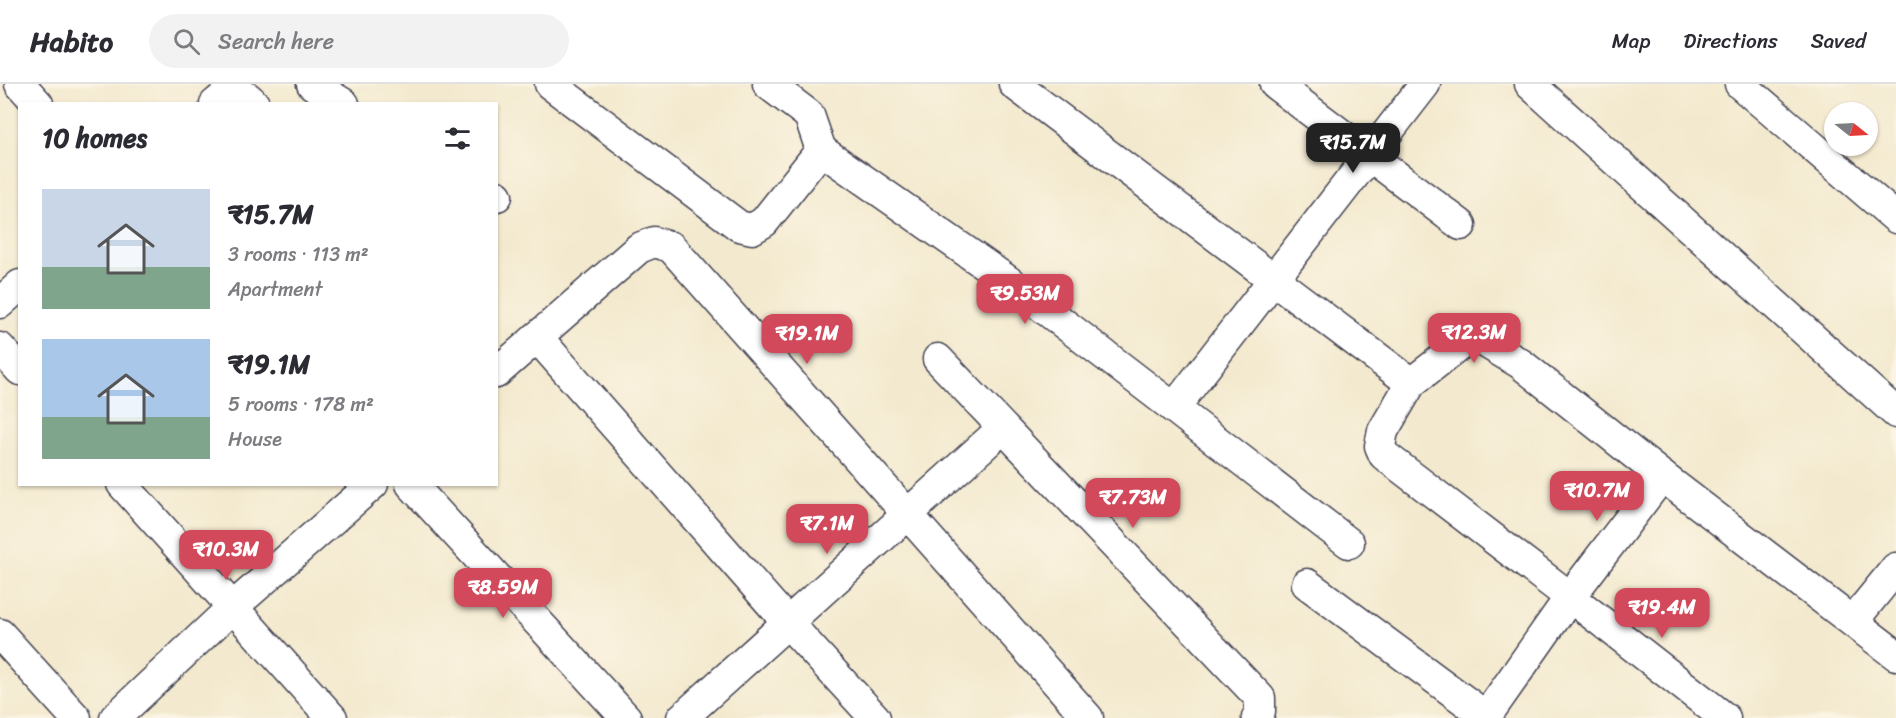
<!DOCTYPE html>
<html lang="en">
<head>
<meta charset="utf-8">
<style>
  :root { --surface:#fff; --page:#f2f2f3; --text:#2b2b33; --muted:#7c7c81; --line:#e1e1e2; --accent:#d1495b }
  body { margin:0; font-family:Sriracha,sans-serif; background:var(--page); color:var(--text); height:100vh; display:flex; flex-direction:column; font-size:22px; white-space:nowrap }
  * { box-sizing:border-box; margin:0 }
  p { font-size:20px; color:var(--muted) }
  .icon { flex:none; width:33px; height:33px; fill:none; stroke:currentColor; stroke-width:2; stroke-linecap:round; stroke-linejoin:round }
  .map { position:relative; flex:1; overflow:hidden }
  .sheet { position:absolute; left:18px; top:18px; width:480px; height:384px; display:flex; flex-direction:column; background:var(--surface); border-radius:0px; box-shadow:0 2px 4px #0004 }
  .sheet>* { flex:none }
  .needle { width:39px; rotate:108deg }
  .buttons { position:absolute; left:1824px; top:18px; display:grid; gap:12px }
  .buttons a { display:grid; place-items:center; width:54px; height:54px; border-radius:50%; background:var(--surface); box-shadow:0 2px 4px #0004; font-size:30px }
  .price { position:absolute; translate:-50% -51px; padding:0 14px; border-radius:12px; background:var(--accent); color:#fff; font-size:20px; line-height:39px; filter:drop-shadow(0 2px 3px #0008) }
  .price::after { content:''; position:absolute; left:50%; top:36px; width:18px; height:14px; margin-left:-9px; background:inherit; clip-path:polygon(0 0,100% 0,50% 100%) }
  .price.active { background:#222; color:#fff }
  ul { padding:0; list-style:none }
  li { display:flex; align-items:center; gap:18px; height:150px; padding:0 24px }
  li span { display:grid; place-items:center; flex:none; width:168px; height:120px; border-radius:0px; color:#555 }
  li>.icon { margin-inline-start:auto }
  span .icon { width:72px; height:72px; fill:#fffc; stroke-width:1 }
  li b { font-size:26px }
  h2 { display:flex; justify-content:space-between; align-items:center; height:72px; padding:0 24px; font-size:26px }
  header { display:flex; align-items:center; gap:36px; box-sizing:border-box; height:84px; padding:0 30px; background:var(--surface); border-bottom:2px solid var(--line) }
  header strong { font-size:28px }
  nav { display:flex; gap:33px; margin-inline-start:auto; font-size:21px }
  .search { width:420px; height:54px; background:var(--page); display:flex; align-items:center; gap:15px; box-sizing:border-box; padding:0 21px; border-radius:33px; color:var(--muted); font-size:22px }
  .map>svg:first-child { display:block }
  .lines { fill:none; stroke-linecap:round; stroke-linejoin:round }
  .minor-casing { stroke:#414051; stroke-width:33 }
  .minor { stroke:#fff; stroke-width:30 }
</style>
</head>
<body>
<header>
<strong>Habito</strong>
<div class="search"><svg class="icon" aria-label="search" viewBox="0 0 24 24"><circle cx="10" cy="10" r="6"/><path d="M15 15l6 6"/></svg>Search here</div>
<nav><a>Map</a><a>Directions</a><a>Saved</a></nav>
</header>
<div class="map">
<svg width="1896" height="634" viewBox="0 0 1896 634">
  <rect width="100%" height="100%" fill="#fcf5e5"/>
  <filter id="ink" filterUnits="userSpaceOnUse"><feTurbulence type="fractalNoise" baseFrequency=".0167" numOctaves="2"/><feDisplacementMap in="SourceGraphic" scale="12" xChannelSelector="R" yChannelSelector="G"/><feConvolveMatrix kernelMatrix="1 2 1 2 8 2 1 2 1" color-interpolation-filters="sRGB"/></filter>
  <filter id="wash" filterUnits="userSpaceOnUse"><feTurbulence type="fractalNoise" baseFrequency=".008" numOctaves="4" result="noise"/><feDisplacementMap in="SourceGraphic" scale="24" xChannelSelector="R" yChannelSelector="G"/><feGaussianBlur stdDeviation="1.35" result="paint"/><feColorMatrix in="noise" values="0 0 0 0 0 0 0 0 0 0 0 0 0 0 0 0 0 1.4 0 .05"/><feComposite in="paint" operator="in"/></filter>
  <g filter="url(#wash)">
    <rect width="100%" height="100%" fill="#f3e9ce"/>
  </g>
  <g filter="url(#ink)">
    <g class="lines">
      <defs>
        <g id="minor">
          <path d="M 20,0 L 38,20"/>
          <path d="M 312,0 L 344,20"/>
          <path d="M 550,0 L 739,142 L 752,145 L 764,138 L 821,66 L 1007,196 L 1174,324 L 1425,0"/>
          <path d="M 768,0 L 809,31 L 821,66"/>
          <path d="M 1014,0 L 1411,299"/>
          <path d="M 1275,0 L 1461,141"/>
          <path d="M 1530,0 L 1896,329"/>
          <path d="M 1740,0 L 1896,134"/>
          <path d="M 215,20 C 229,7 241,4 254,20"/>
          <path d="M 496,112 L 497,112"/>
          <path d="M 0,219 L 20,201"/>
          <path d="M 537,253 L 788,539 L 875,634"/>
          <path d="M 0,264 L 20,286"/>
          <path d="M 938,275 L 1260,614 L 1260,627 L 1257,634"/>
          <path d="M 496,289 L 639,164 L 654,158 L 671,163 L 1088,634"/>
          <path d="M 1174,324 L 1349,459"/>
          <path d="M 1662,392 L 1570,513 L 1725,634"/>
          <path d="M 122,400 L 332,634"/>
          <path d="M 411,400 L 626,634"/>
          <path d="M 1307,500 L 1488,634"/>
          <path d="M 1853,537 L 1896,484"/>
          <path d="M 0,550 L 76,634"/>
          <path d="M 115,634 L 233,523 L 373,400"/>
          <path d="M 682,634 L 1003,344"/>
          <path d="M 1485,634 L 1570,513 L 1384,371 L 1380,362 L 1383,347 L 1411,299 L 1473,251 L 1521,280 L 1662,392 L 1896,571"/>
        </g>
      </defs>
      <use href="#minor" class="minor-casing"/>
      <use href="#minor" class="minor"/>
    </g>
  </g>
</svg>
<div class="buttons">
<a><svg class="needle" viewBox="-14 -14 28 28"><path d="M0-13l5 13h-10z" fill="#e53935"/><path d="M0 13l5-13h-10z" fill="#7c7c81"/></svg></a>
</div>
<b class="price active" style="left:1353px;top:90px">₹15.7M</b>
<b class="price" style="left:1025px;top:241px">₹9.53M</b>
<b class="price" style="left:1474px;top:280px">₹12.3M</b>
<b class="price" style="left:807px;top:281px">₹19.1M</b>
<b class="price" style="left:1597px;top:438px">₹10.7M</b>
<b class="price" style="left:1133px;top:445px">₹7.73M</b>
<b class="price" style="left:827px;top:471px">₹7.1M</b>
<b class="price" style="left:226px;top:497px">₹10.3M</b>
<b class="price" style="left:503px;top:535px">₹8.59M</b>
<b class="price" style="left:1662px;top:555px">₹19.4M</b>
<section class="sheet">
<h2>10 homes<svg class="icon" aria-label="filters" viewBox="0 0 24 24"><path d="M4 7h16M4 17h16"/><circle cx="9" cy="7" r="2"/><circle cx="15" cy="17" r="2"/></svg></h2>
<ul>
<li><span style="background:linear-gradient(#c9d6e8 65%,#7fa58c 0)"><svg class="icon" aria-label="home" viewBox="0 0 24 24"><path d="M3 11l9-7 9 7M6 9v11h12V9"/></svg></span><div><b>₹15.7M</b><p>3 rooms · 113 m²</p><p>Apartment</p></div></li>
<li><span style="background:linear-gradient(#a9c7e8 65%,#7fa58c 0)"><svg class="icon" aria-label="home" viewBox="0 0 24 24"><path d="M3 11l9-7 9 7M6 9v11h12V9"/></svg></span><div><b>₹19.1M</b><p>5 rooms · 178 m²</p><p>House</p></div></li>
</ul>
</section>
</div>
</body>
</html>
